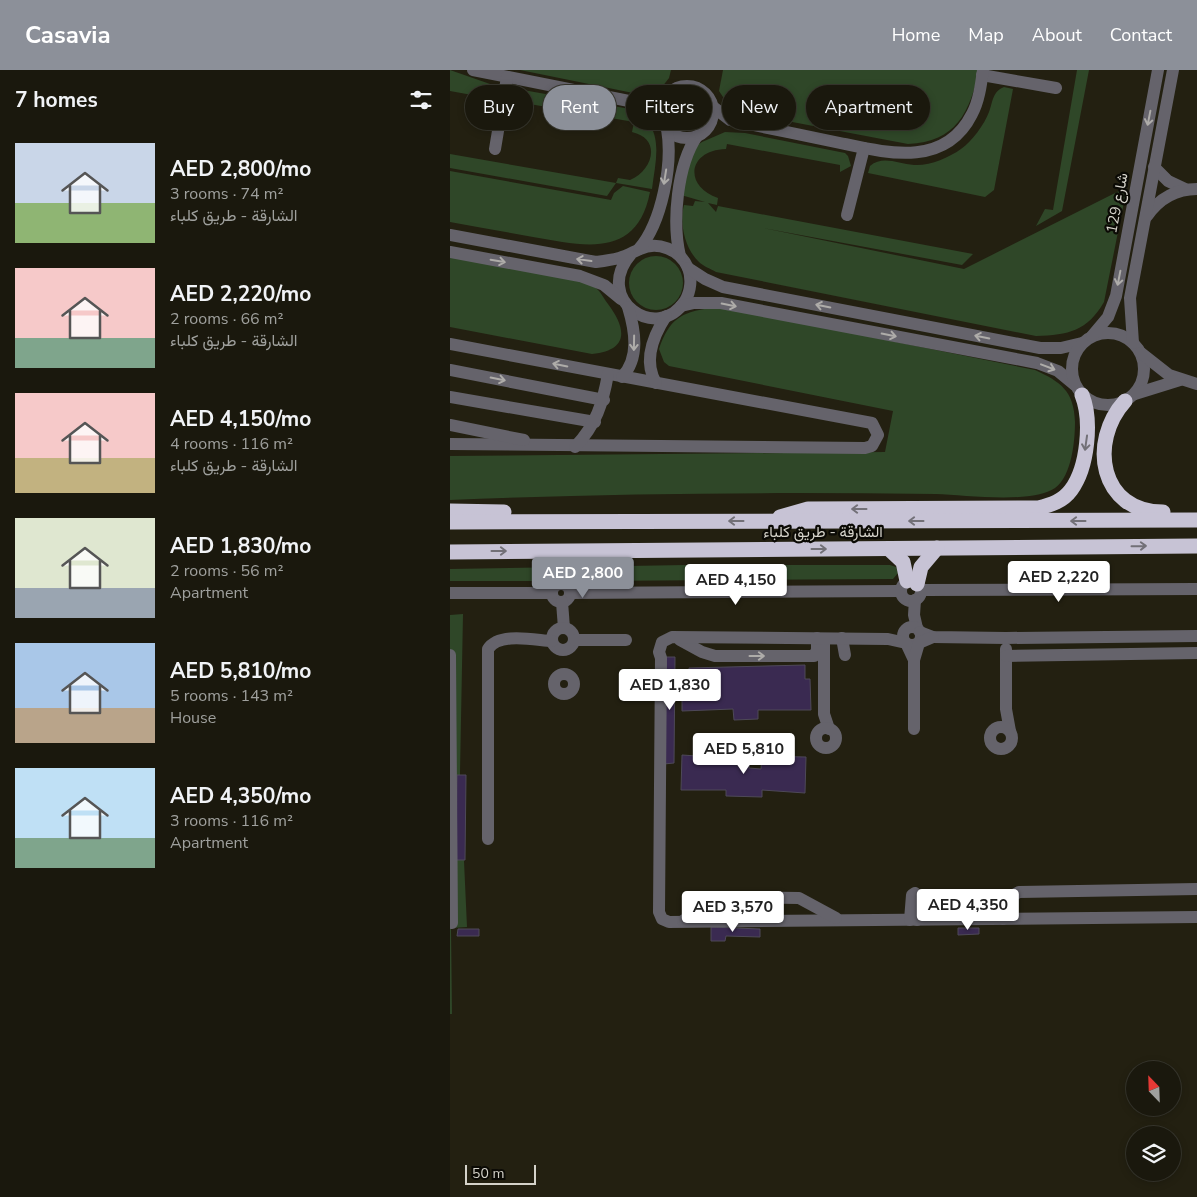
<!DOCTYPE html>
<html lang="en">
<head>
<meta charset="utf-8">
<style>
  :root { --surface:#1a180d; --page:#232116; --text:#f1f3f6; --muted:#9fa09d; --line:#38372e; --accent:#8c9099 }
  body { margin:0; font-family:"Nunito Sans",Vazirmatn,sans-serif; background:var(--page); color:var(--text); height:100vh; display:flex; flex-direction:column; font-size:19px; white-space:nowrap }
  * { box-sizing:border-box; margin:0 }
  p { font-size:16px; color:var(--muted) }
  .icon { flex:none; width:28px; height:28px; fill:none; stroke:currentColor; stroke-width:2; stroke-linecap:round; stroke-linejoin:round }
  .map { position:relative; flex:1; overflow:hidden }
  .sheet { display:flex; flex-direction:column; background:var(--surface); width:450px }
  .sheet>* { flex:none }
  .guide { position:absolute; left:15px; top:15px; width:475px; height:45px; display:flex; gap:10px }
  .needle { width:32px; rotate:337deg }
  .fabs { position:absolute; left:676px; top:991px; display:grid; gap:10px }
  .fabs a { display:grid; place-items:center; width:55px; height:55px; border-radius:50%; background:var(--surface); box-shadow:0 2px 8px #0003,0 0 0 1px var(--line); font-size:25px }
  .scale { position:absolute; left:15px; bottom:12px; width:71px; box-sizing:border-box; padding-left:5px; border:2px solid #d5d3ca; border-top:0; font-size:14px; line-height:18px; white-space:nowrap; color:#d5d3ca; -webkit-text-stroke:4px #0b0a05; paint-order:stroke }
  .price { position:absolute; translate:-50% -42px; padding:0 11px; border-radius:5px; background:#fff; color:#222; font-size:16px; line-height:32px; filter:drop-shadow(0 1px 2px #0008) }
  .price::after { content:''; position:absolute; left:50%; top:30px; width:15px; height:11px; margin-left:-8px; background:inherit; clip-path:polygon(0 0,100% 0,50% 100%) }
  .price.selected { background:var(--accent); color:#fff }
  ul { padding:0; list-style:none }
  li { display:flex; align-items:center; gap:15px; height:125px; padding:0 15px }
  li span { display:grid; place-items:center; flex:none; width:140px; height:100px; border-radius:0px; color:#555 }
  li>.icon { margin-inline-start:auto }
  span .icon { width:60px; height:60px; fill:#fffc; stroke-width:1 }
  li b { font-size:21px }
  h2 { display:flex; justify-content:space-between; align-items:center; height:60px; padding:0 15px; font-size:21px }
  .chip { padding:0 18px; border-radius:22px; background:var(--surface); box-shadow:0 2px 8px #0003,0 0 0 1px var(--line); font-size:18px; line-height:45px }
  .chip.selected { background:var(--accent); color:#fff }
  header { display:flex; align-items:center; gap:30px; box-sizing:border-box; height:70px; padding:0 25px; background:var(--accent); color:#fff }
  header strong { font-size:24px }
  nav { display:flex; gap:28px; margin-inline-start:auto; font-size:18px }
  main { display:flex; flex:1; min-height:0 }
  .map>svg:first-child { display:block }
  .green { fill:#2f4728 }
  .building { fill:#3a2a51; stroke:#4e4958 }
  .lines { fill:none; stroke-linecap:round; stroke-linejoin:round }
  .minor { stroke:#65636b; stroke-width:12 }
  .highway { stroke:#c7c3d5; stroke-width:15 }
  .oneway { stroke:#aeaca9 }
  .oneway2 { stroke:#727077 }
  .labels { text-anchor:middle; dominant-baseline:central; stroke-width:4.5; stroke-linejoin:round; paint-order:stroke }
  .street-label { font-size:15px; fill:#d5d3ca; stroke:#0b0a05 }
</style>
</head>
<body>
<header>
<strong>Casavia</strong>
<nav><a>Home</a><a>Map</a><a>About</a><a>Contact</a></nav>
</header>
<main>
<section class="sheet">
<h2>7 homes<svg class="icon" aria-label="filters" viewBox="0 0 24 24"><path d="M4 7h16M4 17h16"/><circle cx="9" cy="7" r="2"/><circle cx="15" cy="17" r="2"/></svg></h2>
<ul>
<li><span style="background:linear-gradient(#c9d6e8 60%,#8fb573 0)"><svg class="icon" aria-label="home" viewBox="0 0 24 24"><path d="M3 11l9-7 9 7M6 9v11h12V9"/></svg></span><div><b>AED 2,800/mo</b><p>3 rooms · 74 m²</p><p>الشارقة - طريق كلباء</p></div></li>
<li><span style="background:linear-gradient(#f6c9c9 70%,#7fa58c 0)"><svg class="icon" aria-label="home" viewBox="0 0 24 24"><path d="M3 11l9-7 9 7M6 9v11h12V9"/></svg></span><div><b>AED 2,220/mo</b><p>2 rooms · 66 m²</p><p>الشارقة - طريق كلباء</p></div></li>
<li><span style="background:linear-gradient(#f6c9c9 65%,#c2b280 0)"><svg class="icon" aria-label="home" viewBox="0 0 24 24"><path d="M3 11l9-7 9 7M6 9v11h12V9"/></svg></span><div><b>AED 4,150/mo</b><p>4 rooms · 116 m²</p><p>الشارقة - طريق كلباء</p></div></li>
<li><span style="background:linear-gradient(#dfe7d0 70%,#9aa5b1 0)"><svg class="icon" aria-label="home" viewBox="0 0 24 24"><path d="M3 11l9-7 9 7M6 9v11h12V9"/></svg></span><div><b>AED 1,830/mo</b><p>2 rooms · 56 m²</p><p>Apartment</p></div></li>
<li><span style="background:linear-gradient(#a9c7e8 65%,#b9a48a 0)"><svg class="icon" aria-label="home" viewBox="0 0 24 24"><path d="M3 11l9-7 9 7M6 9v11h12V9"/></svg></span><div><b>AED 5,810/mo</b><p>5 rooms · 143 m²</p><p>House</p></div></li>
<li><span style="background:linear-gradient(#bfe0f5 70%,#7fa58c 0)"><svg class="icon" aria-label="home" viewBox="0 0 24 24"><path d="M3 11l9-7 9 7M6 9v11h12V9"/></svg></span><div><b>AED 4,350/mo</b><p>3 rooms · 116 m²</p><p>Apartment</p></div></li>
</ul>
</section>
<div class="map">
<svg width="747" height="1127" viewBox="0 0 747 1127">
  <rect width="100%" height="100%" fill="#232011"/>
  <g class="green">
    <path d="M 0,0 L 40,14 L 44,21 L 44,29 L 0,21 Z"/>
    <path d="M 70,0 L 221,0 L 219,8 L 212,17 L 188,24 Z"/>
    <path d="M 273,0 L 529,0 C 520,42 506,72 458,74 L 289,42 L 279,36 L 269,21 Z"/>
    <path d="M 627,0 L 639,0 L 612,141 L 586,156 L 595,139 L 603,140 Z"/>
    <path d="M 554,17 L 563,19 L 544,120 L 535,127 L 418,103 L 420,96 C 433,85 448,94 464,95 C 480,96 498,88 511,79 C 522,71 534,55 539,42 C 543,32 542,22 554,17 Z"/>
    <path d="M 73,20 L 180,39 C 216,55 206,87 202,119 L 166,113 L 157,126 L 0,98 L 0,84 L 166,113 L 168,108 L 180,110 C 203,100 212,69 182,62 L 184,52 L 62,31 L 64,25 Z"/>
    <circle cx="237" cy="42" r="17"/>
    <path d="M 275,62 L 295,63 L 395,83 L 398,86 L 401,96 L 390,102 L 390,95 L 277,74 L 276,79 C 238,80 233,116 268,128 L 267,135 L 258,133 L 266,142 L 268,136 L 523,184 L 512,195 L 313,158 L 514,199 L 677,117 L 654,232 C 637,261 619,265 586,266 L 266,202 C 261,199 253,196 249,192 C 235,179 229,153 234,135 L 243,136 L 245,131 L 255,132 L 231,125 L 242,79 L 252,72 Z"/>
    <path d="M 0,101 L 161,130 L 164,123 L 173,116 L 200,122 C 187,189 135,176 83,167 C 56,162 28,157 0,152 Z"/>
    <circle cx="206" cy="213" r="27"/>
    <path d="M 0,187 C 27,192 129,204 146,218 C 151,222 154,229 158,234 C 176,258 180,280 142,284 L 0,257 Z"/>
    <path d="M 261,238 L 282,239 L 585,300 C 611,312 624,321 625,352 C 625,370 622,406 605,418 C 582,434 515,425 486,424 C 324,422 162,423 0,430 L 0,386 L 435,382 L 443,341 L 219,296 L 214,292 L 209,279 C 219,250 230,242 261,238 Z"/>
    <path d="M 236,495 L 278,499 L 331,495 L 440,495 L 446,497 L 448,503 L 443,509 L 138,511 L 124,503 L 112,500 L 88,511 L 0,511 L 0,499 Z"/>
    <path d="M 13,544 L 10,703 L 17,857 L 1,858 L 2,944 L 0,944 L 0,545 Z"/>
  </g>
  <g class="building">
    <path d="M 216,587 L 225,587 L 224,693 L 214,694 Z"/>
    <path d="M 355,595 L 355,609 L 360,609 L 361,640 L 308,640 L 308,649 L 284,650 L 283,639 L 232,641 L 232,622 L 239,622 L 239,598 Z"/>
    <path d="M 232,685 L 278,688 L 277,694 L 288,695 L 289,688 L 300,689 L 299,698 L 311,699 L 312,686 L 356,687 L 355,723 L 312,720 L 312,727 L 276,726 L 276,720 L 231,720 Z"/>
    <path d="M 7,705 L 16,705 L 15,790 L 6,790 Z"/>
    <path d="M 261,857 L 310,859 L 310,867 L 276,866 L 275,871 L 261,871 Z"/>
    <path d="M 508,858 L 529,858 L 529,864 L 508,865 Z"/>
    <path d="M 8,859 L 29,859 L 29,866 L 7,866 Z"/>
  </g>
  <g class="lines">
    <g class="minor">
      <path d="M 23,0 L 194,34 L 212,50"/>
      <path d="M 532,5 L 606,18"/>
      <circle cx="237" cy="42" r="26"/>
      <path d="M 262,36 L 280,50 L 289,52 C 323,59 356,66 390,73 C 437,83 495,98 522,44 C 529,31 531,15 533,0"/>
      <path d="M 45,79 L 57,7"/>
      <path d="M 704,97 L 718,111 L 735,119"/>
      <path d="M 397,145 L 414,78"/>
      <path d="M 697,146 C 709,129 725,119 747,119"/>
      <path d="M 0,165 L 146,192 C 154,191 162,190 169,188 C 177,186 183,182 190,179 C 207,171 230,179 238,198 C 242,208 241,221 235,231 C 207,274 142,229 181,184"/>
      <path d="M 189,179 C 212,152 223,94 217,59"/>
      <path d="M 0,182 L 130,206 L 154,215 L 171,229"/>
      <path d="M 230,186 C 222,152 227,95 247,66"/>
      <path d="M 238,198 L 255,209 L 273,217 L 590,278 L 611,278 L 632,273"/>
      <path d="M 231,236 L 244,233 L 271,233 L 587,293 L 608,301 L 625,315"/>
      <circle cx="658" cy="299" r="36"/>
      <path d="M 642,266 L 658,247 L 666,226 L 708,0"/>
      <path d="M 683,273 L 680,228 L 723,0"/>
      <path d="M 0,274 L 422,353 L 428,365 L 422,376 L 415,378 L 0,374"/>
      <path d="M 691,283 L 719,305 L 747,314"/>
      <path d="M 0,300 L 154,330"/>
      <path d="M 172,307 C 190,288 185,260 178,237"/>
      <path d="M 206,313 C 193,291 203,266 216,246"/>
      <path d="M 685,324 L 730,310"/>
      <path d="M 0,327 L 145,352"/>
      <path d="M 0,355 L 74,370"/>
      <path d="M 125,377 C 146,355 153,333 158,304"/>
      <circle cx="461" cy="521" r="10"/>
      <circle cx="111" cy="523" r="9"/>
      <path d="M 471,520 L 747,519"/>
      <path d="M 0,523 L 102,523"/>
      <path d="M 121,523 L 451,521"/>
      <path d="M 465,530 L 464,545 L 467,558"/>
      <path d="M 112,532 L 114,558"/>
      <circle cx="462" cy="566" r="9"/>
      <circle cx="113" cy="569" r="11"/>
      <path d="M 470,562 L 483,567 L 556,568 L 747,566"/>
      <path d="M 392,568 L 395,585"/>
      <path d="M 125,570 L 176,570"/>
      <path d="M 230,570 L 252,582 L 265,586 L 364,586 L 367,580 L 367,568"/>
      <path d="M 374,570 L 374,644 L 379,659"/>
      <path d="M 556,579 L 556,639 L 560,661"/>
      <path d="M 0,585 L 2,853"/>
      <path d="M 556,586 L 747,583"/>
      <path d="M 464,590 L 456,573 L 438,569 L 222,567 L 212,572 L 209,582 L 211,588 L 209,842 L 212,849 L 219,852 L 747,847"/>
      <circle cx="114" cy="614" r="10"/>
      <circle cx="551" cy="668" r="11"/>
      <circle cx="376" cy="668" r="10"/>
      <path d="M 464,659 L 464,590 L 469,573 L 483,567"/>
      <path d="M 38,769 L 38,579 C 49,562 84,570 102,571"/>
      <path d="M 553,849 L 558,828 L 569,822 L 747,819"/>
      <path d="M 460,850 L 462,825 L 465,823 L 467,826 L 467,850"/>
      <path d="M 233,851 L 261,831 L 286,827 L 349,828 L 386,848"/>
    </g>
    <g class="highway">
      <path d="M 675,331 C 638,372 650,442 713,442"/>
      <path d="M 0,441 L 54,442"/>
      <path d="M 330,447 L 358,439 L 588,438 C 601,435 613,431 621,420 C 638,397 642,350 632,325"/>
      <path d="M 0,452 L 747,450"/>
      <path d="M 439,479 L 453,492 L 457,511"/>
      <path d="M 0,482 L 747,476"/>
      <path d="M 467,514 L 471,497 L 487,478"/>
    </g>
  </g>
  <defs><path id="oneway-shaft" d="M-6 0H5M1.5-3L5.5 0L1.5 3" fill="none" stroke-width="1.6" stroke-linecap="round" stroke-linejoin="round" transform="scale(1.25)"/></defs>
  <g class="oneway">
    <use href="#oneway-shaft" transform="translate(699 48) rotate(101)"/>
    <use href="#oneway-shaft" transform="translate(215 107) rotate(99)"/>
    <use href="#oneway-shaft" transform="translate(134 190) rotate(-172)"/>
    <use href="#oneway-shaft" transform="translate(48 191) rotate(10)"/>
    <use href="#oneway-shaft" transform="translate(669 208) rotate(101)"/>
    <use href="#oneway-shaft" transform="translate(279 235) rotate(11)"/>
    <use href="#oneway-shaft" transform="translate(373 236) rotate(-169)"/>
    <use href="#oneway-shaft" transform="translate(439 265) rotate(11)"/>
    <use href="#oneway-shaft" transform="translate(532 267) rotate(-169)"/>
    <use href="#oneway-shaft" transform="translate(184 273) rotate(91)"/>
    <use href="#oneway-shaft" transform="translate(110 295) rotate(-169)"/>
    <use href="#oneway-shaft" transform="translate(598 297) rotate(21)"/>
    <use href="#oneway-shaft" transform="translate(48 309) rotate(11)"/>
    <use href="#oneway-shaft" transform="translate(307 586)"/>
  </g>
  <g class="oneway2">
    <use href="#oneway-shaft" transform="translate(636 373) rotate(98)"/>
    <use href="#oneway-shaft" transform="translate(409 439) rotate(180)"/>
    <use href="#oneway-shaft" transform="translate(286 451) rotate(180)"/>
    <use href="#oneway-shaft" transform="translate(466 451) rotate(-180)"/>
    <use href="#oneway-shaft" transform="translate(628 451) rotate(-180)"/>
    <use href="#oneway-shaft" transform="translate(689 476) rotate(-1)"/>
    <use href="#oneway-shaft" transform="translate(369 479)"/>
    <use href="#oneway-shaft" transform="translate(49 481)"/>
  </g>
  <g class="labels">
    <g class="street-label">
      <text transform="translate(667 133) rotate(-79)">شارع 129</text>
      <text x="373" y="462">الشارقة - طريق كلباء</text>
    </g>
  </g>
</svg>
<div class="fabs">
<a><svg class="needle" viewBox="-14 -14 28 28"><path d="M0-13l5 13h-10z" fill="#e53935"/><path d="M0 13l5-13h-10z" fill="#9fa09d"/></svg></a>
<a><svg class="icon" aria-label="layers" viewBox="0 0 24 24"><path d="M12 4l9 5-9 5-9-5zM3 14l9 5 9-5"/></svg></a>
</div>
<div class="scale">50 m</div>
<b class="price selected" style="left:133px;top:529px">AED 2,800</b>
<b class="price" style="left:609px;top:533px">AED 2,220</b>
<b class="price" style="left:286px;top:536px">AED 4,150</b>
<b class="price" style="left:220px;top:641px">AED 1,830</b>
<b class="price" style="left:294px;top:705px">AED 5,810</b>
<b class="price" style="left:518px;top:861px">AED 4,350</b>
<b class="price" style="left:283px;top:863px">AED 3,570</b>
<div class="guide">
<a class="chip">Buy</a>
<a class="chip selected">Rent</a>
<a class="chip">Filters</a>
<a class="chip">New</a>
<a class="chip">Apartment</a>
</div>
</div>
</main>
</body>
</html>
